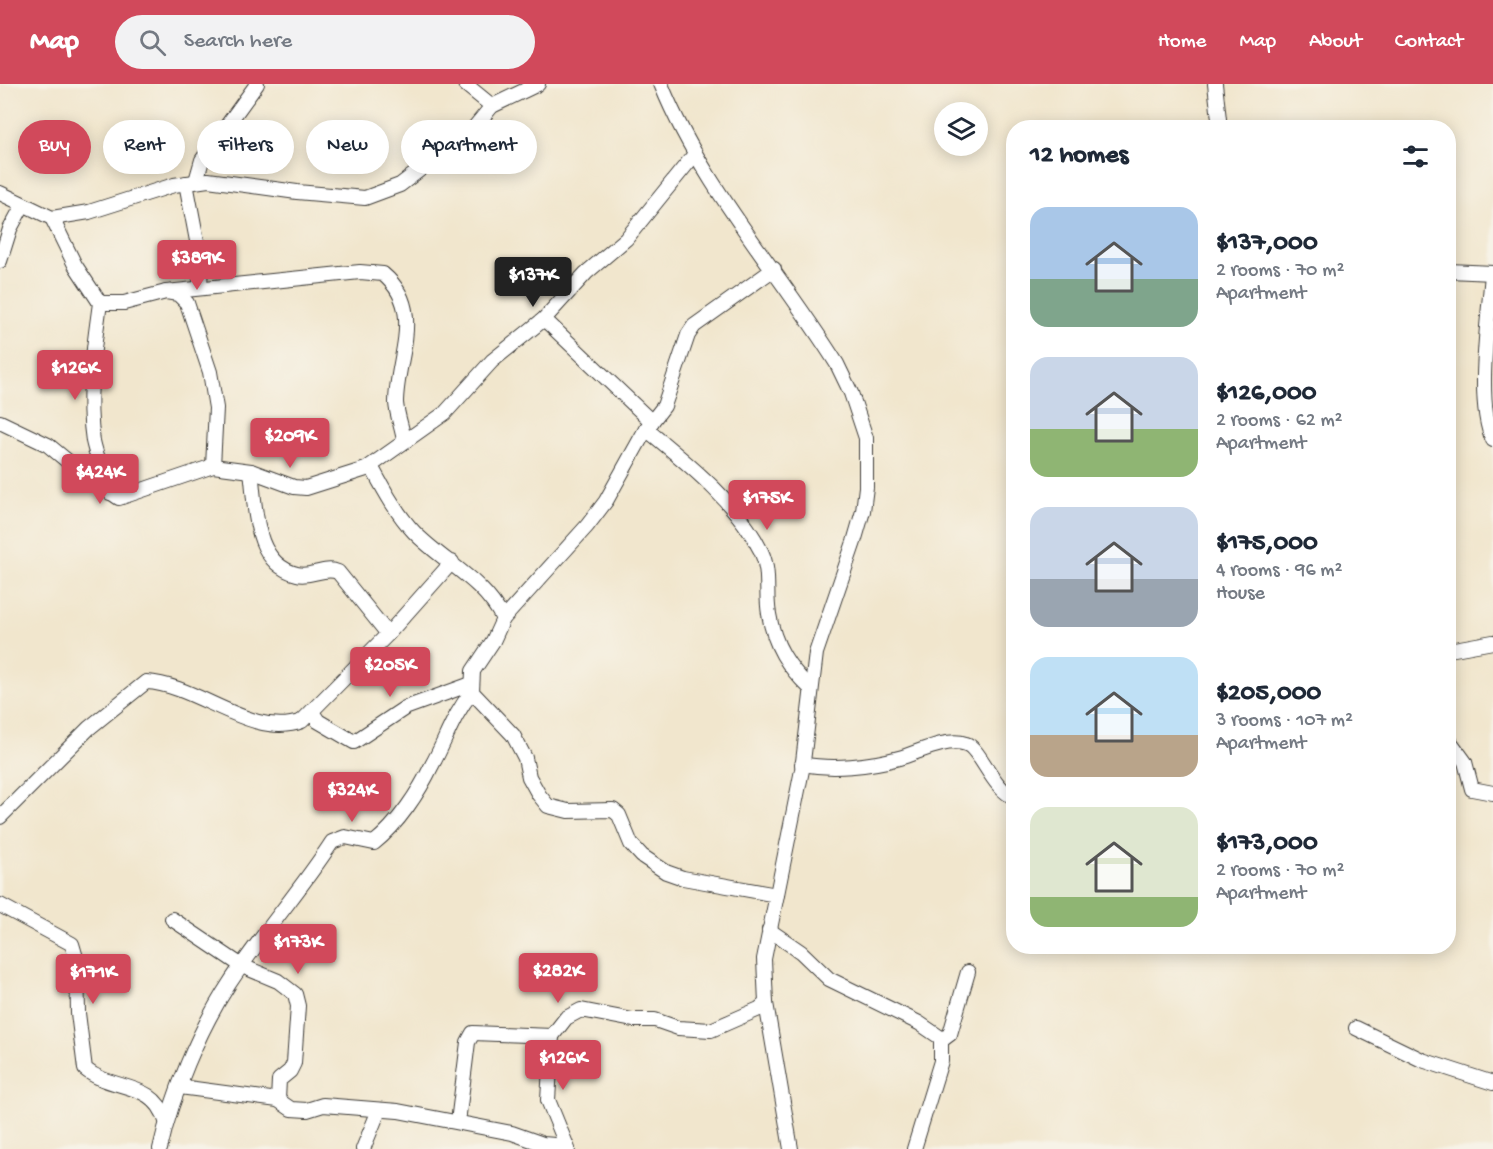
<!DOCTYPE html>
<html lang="en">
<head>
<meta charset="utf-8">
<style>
  :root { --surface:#fff; --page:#f2f2f3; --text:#1f2937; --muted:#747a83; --accent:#d1495b }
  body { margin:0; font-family:"Gochi Hand",sans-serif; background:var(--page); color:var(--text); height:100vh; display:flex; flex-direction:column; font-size:22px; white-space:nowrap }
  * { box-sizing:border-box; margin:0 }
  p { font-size:20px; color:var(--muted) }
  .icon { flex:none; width:33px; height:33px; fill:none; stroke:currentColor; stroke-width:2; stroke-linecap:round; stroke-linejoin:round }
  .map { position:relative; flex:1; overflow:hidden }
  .side { position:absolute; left:1006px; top:36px; width:450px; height:834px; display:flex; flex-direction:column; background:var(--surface); border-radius:24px; box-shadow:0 3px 15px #0003 }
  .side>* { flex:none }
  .top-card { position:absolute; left:18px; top:36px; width:570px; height:54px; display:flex; gap:12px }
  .tools { position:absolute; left:934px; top:18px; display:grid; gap:12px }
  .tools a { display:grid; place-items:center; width:54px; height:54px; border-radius:50%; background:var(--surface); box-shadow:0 3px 15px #0003; font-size:30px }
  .price { position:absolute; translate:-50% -51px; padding:0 14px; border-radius:6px; background:var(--accent); color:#fff; font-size:20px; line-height:39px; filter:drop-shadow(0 2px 3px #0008) }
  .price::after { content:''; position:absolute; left:50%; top:36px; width:18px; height:14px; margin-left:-9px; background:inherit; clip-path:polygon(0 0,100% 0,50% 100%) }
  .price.selected { background:#222; color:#fff }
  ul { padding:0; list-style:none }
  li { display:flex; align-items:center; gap:18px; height:150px; padding:0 24px }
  li span { display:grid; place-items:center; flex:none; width:168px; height:120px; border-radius:18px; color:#555 }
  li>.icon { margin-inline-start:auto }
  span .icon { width:72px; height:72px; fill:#fffc; stroke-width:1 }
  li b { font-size:26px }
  h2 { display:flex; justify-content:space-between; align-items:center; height:72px; padding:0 24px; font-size:26px }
  .pill { padding:0 21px; border-radius:27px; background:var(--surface); box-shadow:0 3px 15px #0003; font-size:21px; line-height:54px }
  .pill.selected { background:var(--accent); color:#fff }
  header { display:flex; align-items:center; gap:36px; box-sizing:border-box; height:84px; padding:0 30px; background:var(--accent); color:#fff }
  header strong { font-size:28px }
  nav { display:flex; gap:33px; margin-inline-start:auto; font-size:21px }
  .search { width:420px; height:54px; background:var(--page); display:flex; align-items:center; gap:15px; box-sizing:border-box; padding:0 21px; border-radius:33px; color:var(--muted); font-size:22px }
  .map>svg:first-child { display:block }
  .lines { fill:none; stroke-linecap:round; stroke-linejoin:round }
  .minor-casing { stroke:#3c3a37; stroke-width:16 }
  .minor { stroke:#fff; stroke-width:14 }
</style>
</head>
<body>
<header>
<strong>Map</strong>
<div class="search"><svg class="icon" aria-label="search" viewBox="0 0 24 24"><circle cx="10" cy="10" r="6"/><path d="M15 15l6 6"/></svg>Search here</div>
<nav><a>Home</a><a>Map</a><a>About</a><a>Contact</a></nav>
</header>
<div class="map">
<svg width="1493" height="1065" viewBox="0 0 1493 1065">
  <rect width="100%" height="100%" fill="#f7f3e8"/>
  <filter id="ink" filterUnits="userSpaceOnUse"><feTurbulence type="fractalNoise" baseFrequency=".0167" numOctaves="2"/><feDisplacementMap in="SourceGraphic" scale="12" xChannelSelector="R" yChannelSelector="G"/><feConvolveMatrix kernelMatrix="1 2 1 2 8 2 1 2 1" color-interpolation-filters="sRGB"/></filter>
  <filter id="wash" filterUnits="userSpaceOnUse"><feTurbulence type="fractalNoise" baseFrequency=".008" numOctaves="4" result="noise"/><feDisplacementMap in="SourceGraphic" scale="24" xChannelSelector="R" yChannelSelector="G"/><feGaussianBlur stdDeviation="1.35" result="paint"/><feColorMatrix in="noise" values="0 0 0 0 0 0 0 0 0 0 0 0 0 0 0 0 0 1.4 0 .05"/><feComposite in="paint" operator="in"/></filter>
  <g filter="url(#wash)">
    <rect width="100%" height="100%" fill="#f1e6cd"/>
  </g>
  <g filter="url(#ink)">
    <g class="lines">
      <defs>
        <g id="minor">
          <path d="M 465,0 L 492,22"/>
          <path d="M 661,0 C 702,102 779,187 837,280 L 851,309 L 866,354 L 866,403 L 863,427 L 854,458 L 816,569 L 802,686 L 764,875 L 766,919 L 791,1065"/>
          <path d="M 1215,0 L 1220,44"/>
          <path d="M 196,97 L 202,76 L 257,0"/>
          <path d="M 186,99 L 201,178 L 200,204"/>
          <path d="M 0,109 L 52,134 L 89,128 L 174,101 L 208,96 L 297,108 L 365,114 L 400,101 L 473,45 L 492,22 L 538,0"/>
          <path d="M 52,134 L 75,181 L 100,219 L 124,219 L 166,208 L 178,210 L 187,219 L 210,288 L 216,324 L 213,382"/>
          <path d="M 0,177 L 10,145 L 23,121"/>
          <path d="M 774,185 L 694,242 L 688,251 L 664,322 L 646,345 L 606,417 L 587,442 L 503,535 L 493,557 L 473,587 L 472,608 L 513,651 L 525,674 L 529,693 L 539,711 L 548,722 L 568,727 L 613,726 L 619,731 L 631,760 L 642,772 L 666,788 L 683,794 L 777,811"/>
          <path d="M 1449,187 L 1493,189"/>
          <path d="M 1492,189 C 1489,233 1475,317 1493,356"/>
          <path d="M 166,208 L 360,188 L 383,190 C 426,226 396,273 396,319 C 397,331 402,344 404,356"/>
          <path d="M 100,219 C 94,263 86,312 93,357 C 97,375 104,392 110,409"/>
          <path d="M 544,235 L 652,338"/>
          <path d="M 0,338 L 48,361 L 82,389 L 119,414 L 213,382 L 251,387 L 294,403 L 306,404 L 366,385 L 445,329 L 492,277 L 544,235 L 586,189 L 626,155 L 695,70"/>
          <path d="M 646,345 C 687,379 737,418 761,467 C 771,488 765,509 769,530 C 774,561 788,583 810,604"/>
          <path d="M 371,382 C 383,404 396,429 414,448 C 444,479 483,495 503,535"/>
          <path d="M 251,387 C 256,424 253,479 297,490 C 311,494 324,482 338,488 L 388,550"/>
          <path d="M 1449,566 L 1493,558"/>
          <path d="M 312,628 L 318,637 L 354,658 L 405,624 L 471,600"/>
          <path d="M 1449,656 L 1465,678 L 1472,705 L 1493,709"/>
          <path d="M 802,680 C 832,686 870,682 899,674 C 918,669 946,653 966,660 C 980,664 993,706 1014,713"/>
          <path d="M 0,733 L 89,644 L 146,598 C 197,600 252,656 302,637 L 388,550 L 452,478"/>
          <path d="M 0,821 L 72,860 L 77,877 L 78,929 L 85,985 C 113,1008 154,996 166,1037"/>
          <path d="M 172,835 L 242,882 L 278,897 L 295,910 L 298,922 L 294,979 L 290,987 L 279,996 L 278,1016"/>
          <path d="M 769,846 L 801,868 L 829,895 L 919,939 L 941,954 L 941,977 L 914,1065"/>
          <path d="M 1356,944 L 1422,976 L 1493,999"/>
          <path d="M 552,952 L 548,1016 L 568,1065"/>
          <path d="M 942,956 L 950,950 L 968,888"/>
          <path d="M 180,1003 L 278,1016 L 291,1025 L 307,1026 L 323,1021 L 398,1027 L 512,1049 L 543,1060 L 566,1062"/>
          <path d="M 458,1038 L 468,958 L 473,949 L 552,952 L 566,934 L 581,926 L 633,936 L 655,936 L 678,944 L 711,946 L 759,925 L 766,919"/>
          <path d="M 160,1065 C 172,1011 199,946 229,900 C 261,851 300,807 332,758 L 345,753 L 374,759 C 398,740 419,708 432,681 C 446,656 453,631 472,608"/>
          <path d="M 363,1065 L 379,1026"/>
        </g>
      </defs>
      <use href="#minor" class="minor-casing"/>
      <use href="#minor" class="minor"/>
    </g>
  </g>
</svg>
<div class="tools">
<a><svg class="icon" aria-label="layers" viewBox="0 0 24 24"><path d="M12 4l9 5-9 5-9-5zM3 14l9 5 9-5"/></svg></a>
</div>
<b class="price" style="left:197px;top:207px">$389K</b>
<b class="price selected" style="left:533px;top:224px">$137K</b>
<b class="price" style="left:75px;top:317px">$126K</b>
<b class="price" style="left:290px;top:385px">$209K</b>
<b class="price" style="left:100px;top:421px">$424K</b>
<b class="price" style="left:767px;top:447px">$175K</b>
<b class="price" style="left:390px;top:614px">$205K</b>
<b class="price" style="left:352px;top:739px">$324K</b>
<b class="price" style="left:298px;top:891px">$173K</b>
<b class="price" style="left:558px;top:920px">$282K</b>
<b class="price" style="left:93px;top:921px">$171K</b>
<b class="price" style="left:563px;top:1007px">$126K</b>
<div class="top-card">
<a class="pill selected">Buy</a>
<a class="pill">Rent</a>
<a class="pill">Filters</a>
<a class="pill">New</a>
<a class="pill">Apartment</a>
</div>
<section class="side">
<h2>12 homes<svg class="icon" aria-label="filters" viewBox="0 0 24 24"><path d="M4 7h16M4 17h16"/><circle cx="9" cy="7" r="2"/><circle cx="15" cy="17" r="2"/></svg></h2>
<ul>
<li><span style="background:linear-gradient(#a9c7e8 60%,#7fa58c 0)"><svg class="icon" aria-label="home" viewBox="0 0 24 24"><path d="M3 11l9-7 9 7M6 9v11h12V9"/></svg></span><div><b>$137,000</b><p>2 rooms · 70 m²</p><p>Apartment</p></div></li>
<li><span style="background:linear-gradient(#c9d6e8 60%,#8fb573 0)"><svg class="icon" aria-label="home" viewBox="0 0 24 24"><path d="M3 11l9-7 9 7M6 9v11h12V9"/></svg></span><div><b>$126,000</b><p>2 rooms · 62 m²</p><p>Apartment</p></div></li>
<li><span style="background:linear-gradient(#c9d6e8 60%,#9aa5b1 0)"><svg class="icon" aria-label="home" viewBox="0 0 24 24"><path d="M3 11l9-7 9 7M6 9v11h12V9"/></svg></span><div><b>$175,000</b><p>4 rooms · 96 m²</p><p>House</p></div></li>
<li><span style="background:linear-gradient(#bfe0f5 65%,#b9a48a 0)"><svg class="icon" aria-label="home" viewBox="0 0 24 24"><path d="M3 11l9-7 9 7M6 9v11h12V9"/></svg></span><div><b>$205,000</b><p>3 rooms · 107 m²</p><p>Apartment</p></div></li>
<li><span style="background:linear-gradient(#dfe7d0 75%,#8fb573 0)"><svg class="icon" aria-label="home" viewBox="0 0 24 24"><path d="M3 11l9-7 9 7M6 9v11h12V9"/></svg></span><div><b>$173,000</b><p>2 rooms · 70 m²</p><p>Apartment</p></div></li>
</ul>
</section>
</div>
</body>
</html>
